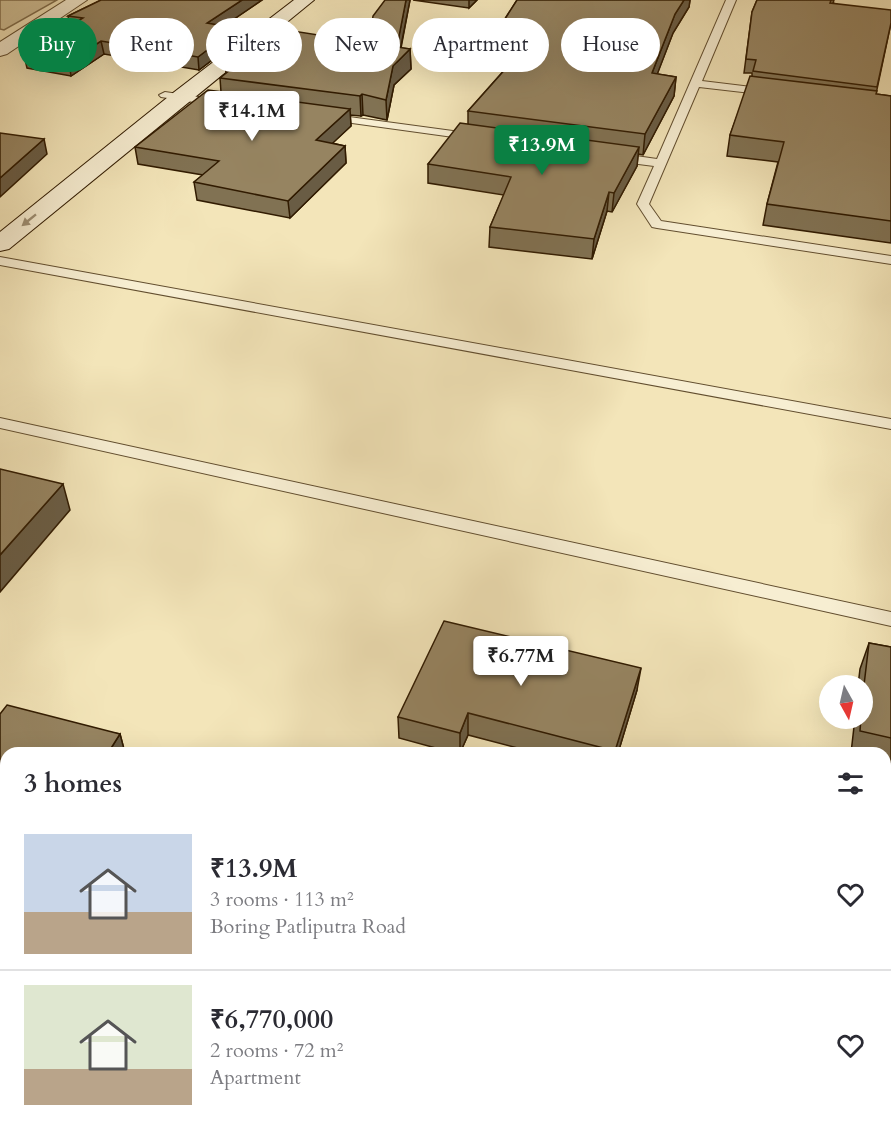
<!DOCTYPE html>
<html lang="en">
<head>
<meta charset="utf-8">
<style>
  :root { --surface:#fff; --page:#f2f2f3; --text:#2b2b33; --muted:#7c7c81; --line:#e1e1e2; --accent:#0b8043 }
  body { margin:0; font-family:Cardo,serif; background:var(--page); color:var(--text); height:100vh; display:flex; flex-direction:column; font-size:22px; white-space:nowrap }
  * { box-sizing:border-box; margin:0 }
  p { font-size:20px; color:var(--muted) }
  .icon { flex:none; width:33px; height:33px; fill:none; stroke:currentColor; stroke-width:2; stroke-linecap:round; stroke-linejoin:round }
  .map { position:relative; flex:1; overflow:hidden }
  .drawer { position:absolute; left:0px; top:747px; width:891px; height:384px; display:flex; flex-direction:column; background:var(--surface); border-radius:18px 18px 0 0; box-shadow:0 6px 24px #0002 }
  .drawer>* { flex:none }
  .banner { position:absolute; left:18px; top:18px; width:855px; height:54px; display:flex; gap:12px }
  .needle { width:39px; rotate:172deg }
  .tools { position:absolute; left:819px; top:675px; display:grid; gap:12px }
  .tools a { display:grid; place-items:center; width:54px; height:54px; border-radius:50%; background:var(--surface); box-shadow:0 6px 24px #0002; font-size:30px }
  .price { position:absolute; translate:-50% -51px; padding:0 14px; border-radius:6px; background:#fff; color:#222; font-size:20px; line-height:39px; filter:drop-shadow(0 2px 3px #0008) }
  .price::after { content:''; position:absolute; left:50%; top:36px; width:18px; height:14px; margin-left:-9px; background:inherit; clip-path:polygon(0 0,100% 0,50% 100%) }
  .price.on { background:var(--accent); color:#fff }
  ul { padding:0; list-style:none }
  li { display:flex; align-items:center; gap:18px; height:150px; padding:0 24px }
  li+li { border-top:2px solid var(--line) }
  li span { display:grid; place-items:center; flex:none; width:168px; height:120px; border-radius:0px; color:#555 }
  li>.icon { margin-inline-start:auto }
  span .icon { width:72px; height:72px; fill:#fffc; stroke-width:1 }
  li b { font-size:26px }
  h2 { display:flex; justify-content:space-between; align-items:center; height:72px; padding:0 24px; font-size:26px }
  .pill { padding:0 21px; border-radius:27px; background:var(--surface); box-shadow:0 6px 24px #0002; font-size:21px; line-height:54px }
  .pill.on { background:var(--accent); color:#fff }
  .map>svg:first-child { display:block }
  .green { fill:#d2c39a; stroke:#826f4e; stroke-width:1.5 }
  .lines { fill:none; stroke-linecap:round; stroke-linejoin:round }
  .lane-casing { stroke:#624e2f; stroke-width:2 }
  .street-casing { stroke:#624e2f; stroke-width:2 }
  .secondary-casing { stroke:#311b01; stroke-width:2 }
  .lane { fill:#f7eed2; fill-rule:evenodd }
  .street { fill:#f7eed2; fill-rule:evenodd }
  .secondary { fill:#f7eed2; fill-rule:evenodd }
  .wall { fill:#817253; stroke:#311b01; stroke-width:1.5 }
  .shaded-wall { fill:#695c44; stroke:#311b01; stroke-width:1.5 }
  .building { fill:#968461; stroke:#311b01; stroke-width:1.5 }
  .oneway { fill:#9e8f74 }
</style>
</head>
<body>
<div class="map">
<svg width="891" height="1131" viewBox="0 0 891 1131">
  <rect width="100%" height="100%" fill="#f3e5b9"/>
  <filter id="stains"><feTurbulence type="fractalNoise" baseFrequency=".00333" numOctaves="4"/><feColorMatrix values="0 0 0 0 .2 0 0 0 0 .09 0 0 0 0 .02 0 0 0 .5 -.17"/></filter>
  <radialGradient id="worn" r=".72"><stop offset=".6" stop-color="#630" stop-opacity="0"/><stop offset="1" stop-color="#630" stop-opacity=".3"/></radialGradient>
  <path class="green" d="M 0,0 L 57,0 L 4,30 L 0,29 Z"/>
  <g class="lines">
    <defs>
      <g id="lane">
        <path d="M 726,0 L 736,0 L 702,81 L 768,89 L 773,92 L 768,95 L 699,87 L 649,204 L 661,221 L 891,256 L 891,264 L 657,228 L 652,227 L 637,204 L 654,166 L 615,161 L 609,157 L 615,153 L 657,159 Z"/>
        <path d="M 165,92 L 219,100 L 225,103 L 219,106 L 161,97 L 159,95 Z"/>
        <path d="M 327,114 L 475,134 L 481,137 L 475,140 L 323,119 L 321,117 Z"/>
        <path d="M 0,257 L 891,419 L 891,429 L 0,265 Z"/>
        <path d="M 0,418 L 891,612 L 891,626 L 0,428 Z"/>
        <path d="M 885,859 L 891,860 L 891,880 L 885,879 Z"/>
      </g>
      <path id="street" d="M 66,0 L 87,0 L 7,54 L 0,56 L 0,42 Z"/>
      <path id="secondary" d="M 294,0 L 314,0 L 9,249 L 0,251 L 0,232 L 173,93 Z"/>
    </defs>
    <use href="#lane" class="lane-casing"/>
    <use href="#street" class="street-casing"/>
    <use href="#secondary" class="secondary-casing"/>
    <use href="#lane" class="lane"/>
    <use href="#street" class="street"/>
    <use href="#secondary" class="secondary"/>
  </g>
  <g class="wall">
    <path d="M 101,0 L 262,0 L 224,26 L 237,41 L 199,70 L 104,54 L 71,76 L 27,68 L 24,55 L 70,26 L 68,16 Z"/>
    <path d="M 410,0 L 401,48 L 410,49 L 411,69 L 394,85 L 387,120 L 363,115 L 361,116 L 350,115 L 351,126 L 332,143 L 345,146 L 346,163 L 290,218 L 197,200 L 194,182 L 203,175 L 138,164 L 135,147 L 221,92 L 220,78 L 226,73 L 224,55 L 369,43 Z"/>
    <path d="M 413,0 L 477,0 L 469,8 Z"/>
    <path d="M 517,0 L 690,0 L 689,7 L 673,33 L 657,74 L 676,77 L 674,96 L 643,155 L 638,154 L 637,166 L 612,212 L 607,211 L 592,259 L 489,247 L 490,227 L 504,195 L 428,183 L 428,164 L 468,124 L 468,111 L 509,65 L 488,63 L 489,44 Z"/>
    <path d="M 757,0 L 834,0 L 833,3 L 891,23 L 876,94 L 891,96 L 891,243 L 763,225 L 767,204 L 778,162 L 727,156 L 730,135 L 752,76 L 752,73 L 744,73 L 752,12 Z"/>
    <path d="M 869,643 L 891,647 L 891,767 L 885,765 L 885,753 L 851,753 L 855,718 L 862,718 L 862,686 L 858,686 L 860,669 Z"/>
    <path d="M 637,690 L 618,753 L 537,753 L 468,735 L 460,753 L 454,753 L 399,738 L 398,717 Z"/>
    <path d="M 0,714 L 120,734 L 125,753 L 6,753 L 6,865 L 0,864 Z"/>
  </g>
  <g class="shaded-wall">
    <path d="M 242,0 L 262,0 L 209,36 L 207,23 Z"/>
    <path d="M 406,0 L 410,0 L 398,61 L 410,49 L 411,69 L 394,85 L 387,120 L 386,100 Z"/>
    <path d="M 469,0 L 477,0 L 469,8 Z"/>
    <path d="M 684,0 L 690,0 L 689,7 L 673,33 L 650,93 L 652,73 L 675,14 Z"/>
    <path d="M 236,28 L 237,41 L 199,70 L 198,57 Z"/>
    <path d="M 101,41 L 104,54 L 71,76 L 69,62 Z"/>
    <path d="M 676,77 L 674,96 L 643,155 L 645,134 Z"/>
    <path d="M 362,94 L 363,115 L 361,116 L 360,96 Z"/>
    <path d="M 350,109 L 351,126 L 318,157 L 316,140 Z"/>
    <path d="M 44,139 L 47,154 L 0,197 L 0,178 Z"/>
    <path d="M 345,146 L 346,163 L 290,218 L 288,201 Z"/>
    <path d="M 639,147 L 637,166 L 612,212 L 614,193 Z"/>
    <path d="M 609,192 L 607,211 L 592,259 L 594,239 Z"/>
    <path d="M 63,484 L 70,510 L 0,592 L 0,555 Z"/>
    <path d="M 641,668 L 637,690 L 618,753 L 614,753 Z"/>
    <path d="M 468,713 L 468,735 L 460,753 L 460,733 Z"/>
    <path d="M 120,734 L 125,753 L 108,753 Z"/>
    <path d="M 6,1000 L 6,1045 L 0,1055 L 0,1010 Z"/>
  </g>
  <g class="building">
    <path d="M 101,0 L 242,0 L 207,23 L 236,28 L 198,57 L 101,41 L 69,62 L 24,55 L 83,18 L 68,16 Z"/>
    <path d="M 385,0 L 406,0 L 397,47 L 410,49 L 393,66 L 386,100 L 362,94 L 360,96 L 220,78 L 245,58 L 224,55 L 261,26 L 369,43 L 373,16 Z"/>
    <path d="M 517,0 L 684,0 L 675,14 L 652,73 L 676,77 L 645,134 L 468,111 L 524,48 L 489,44 Z"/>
    <path d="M 757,0 L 831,0 L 830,3 L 891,10 L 891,23 L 877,87 L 753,71 L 756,60 L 746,59 L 752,12 Z"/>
    <path d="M 750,76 L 877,91 L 876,94 L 891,96 L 891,221 L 767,204 L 784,142 L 730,135 Z"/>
    <path d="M 208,90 L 350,109 L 316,140 L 345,146 L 288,201 L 194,182 L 219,161 L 135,147 Z"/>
    <path d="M 460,123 L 639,147 L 614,193 L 609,192 L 594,239 L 490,227 L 511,177 L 428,164 Z"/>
    <path d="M 0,133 L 44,139 L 0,178 Z"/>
    <path d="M 0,469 L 63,484 L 0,555 Z"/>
    <path d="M 444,621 L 641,668 L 615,751 L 468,713 L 460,733 L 398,717 Z"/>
    <path d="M 869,643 L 891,647 L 891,738 L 860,731 L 861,718 L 862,718 L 862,702 Z"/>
    <path d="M 7,705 L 120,734 L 108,753 L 6,753 L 6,847 L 0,845 L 0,714 Z"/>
    <path d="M 0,916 L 6,918 L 6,1000 L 0,1010 Z"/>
    <path d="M 246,1125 L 321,1125 L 327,1127 L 326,1131 L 244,1131 Z"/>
    <path d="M 581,1125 L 707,1125 L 706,1131 L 579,1131 Z"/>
  </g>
  <defs><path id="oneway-solid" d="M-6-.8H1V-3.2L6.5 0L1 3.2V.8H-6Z" transform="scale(1.5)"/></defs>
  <use class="oneway" href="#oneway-solid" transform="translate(29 220) rotate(141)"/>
  <rect width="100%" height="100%" filter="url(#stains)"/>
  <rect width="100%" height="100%" fill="url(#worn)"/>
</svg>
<div class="tools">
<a><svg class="needle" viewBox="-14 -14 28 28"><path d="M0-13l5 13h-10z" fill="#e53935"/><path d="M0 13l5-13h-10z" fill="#7c7c81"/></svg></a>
</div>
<b class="price" style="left:252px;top:142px">₹14.1M</b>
<b class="price on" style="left:542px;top:176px">₹13.9M</b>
<b class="price" style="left:521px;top:687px">₹6.77M</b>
<div class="banner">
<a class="pill on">Buy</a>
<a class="pill">Rent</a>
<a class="pill">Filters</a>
<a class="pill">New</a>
<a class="pill">Apartment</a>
<a class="pill">House</a>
</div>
<section class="drawer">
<h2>3 homes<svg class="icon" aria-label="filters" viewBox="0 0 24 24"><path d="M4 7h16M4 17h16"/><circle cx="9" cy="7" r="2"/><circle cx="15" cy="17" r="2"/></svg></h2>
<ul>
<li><span style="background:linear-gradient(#c9d6e8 65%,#b9a48a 0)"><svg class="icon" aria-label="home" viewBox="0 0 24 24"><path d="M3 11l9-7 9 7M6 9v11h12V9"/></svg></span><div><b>₹13.9M</b><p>3 rooms · 113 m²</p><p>Boring Patliputra Road</p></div><svg class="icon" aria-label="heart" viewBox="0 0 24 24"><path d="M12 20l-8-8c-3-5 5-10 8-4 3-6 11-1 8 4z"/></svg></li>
<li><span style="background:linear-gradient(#dfe7d0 70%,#b9a48a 0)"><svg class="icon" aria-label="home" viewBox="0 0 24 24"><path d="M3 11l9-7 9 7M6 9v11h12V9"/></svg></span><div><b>₹6,770,000</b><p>2 rooms · 72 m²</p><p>Apartment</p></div><svg class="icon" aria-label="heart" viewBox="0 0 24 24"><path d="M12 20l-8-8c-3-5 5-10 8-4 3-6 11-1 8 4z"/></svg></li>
</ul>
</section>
</div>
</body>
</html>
